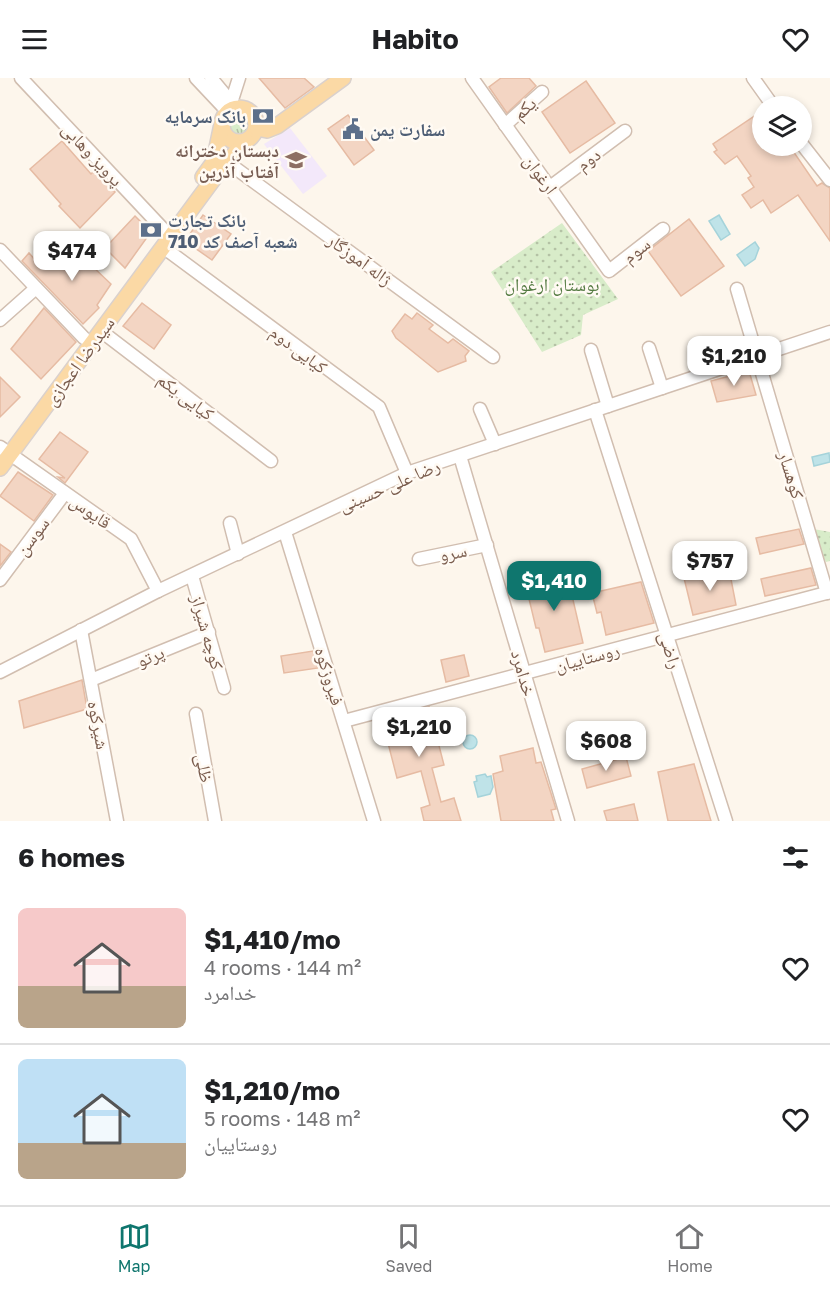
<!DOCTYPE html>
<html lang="en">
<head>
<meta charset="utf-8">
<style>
  :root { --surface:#fff; --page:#f2f2f2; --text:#202124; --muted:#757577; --line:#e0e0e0; --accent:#0f766e }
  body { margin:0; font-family:"Golos Text","Noto Naskh Arabic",sans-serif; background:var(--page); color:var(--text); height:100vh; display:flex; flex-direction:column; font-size:22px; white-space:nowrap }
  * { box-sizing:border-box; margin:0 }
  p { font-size:20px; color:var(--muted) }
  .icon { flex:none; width:33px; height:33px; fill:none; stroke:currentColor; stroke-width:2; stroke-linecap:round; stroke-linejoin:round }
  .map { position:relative; height:743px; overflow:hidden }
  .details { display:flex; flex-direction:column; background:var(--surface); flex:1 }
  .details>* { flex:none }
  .tools { position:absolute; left:752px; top:18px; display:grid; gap:12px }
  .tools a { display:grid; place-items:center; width:60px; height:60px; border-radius:50%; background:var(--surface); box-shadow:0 3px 9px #0003; font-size:30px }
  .price { position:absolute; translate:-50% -51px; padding:0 14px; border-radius:12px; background:#fff; color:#222; font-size:20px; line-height:39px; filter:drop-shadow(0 2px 3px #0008) }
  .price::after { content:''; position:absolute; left:50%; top:36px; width:18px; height:14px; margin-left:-9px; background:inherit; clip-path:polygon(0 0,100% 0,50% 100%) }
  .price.active { background:var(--accent); color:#fff }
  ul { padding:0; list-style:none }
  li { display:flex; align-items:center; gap:18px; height:150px; padding:0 18px }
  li+li { border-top:2px solid var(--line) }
  li span { display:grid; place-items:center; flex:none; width:168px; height:120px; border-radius:9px; color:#555 }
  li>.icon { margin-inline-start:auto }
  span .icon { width:72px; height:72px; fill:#fffc; stroke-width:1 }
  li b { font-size:26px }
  h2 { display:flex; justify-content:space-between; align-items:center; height:72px; padding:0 18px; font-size:26px }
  header { display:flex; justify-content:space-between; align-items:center; height:78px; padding:0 18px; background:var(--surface); font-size:27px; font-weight:700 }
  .menu { display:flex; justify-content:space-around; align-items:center; height:84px; border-top:2px solid var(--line); background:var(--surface); font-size:16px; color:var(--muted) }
  .menu a { display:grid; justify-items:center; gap:3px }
  .menu .active { color:var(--accent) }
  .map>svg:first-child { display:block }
  .education { fill:#f3e8fa }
  .grass { fill:url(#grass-tufts) }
  .park { fill:url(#park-dots) }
  .water { fill:#bfe3e8; stroke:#a5d3da; stroke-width:1.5 }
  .building { fill:#f3d5c3; stroke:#e6bba3; stroke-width:1.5 }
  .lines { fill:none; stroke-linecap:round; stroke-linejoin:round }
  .minor-casing { stroke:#d1beb0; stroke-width:15 }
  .major-casing { stroke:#dad1cd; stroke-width:18 }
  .minor { stroke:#fff; stroke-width:12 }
  .major { stroke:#fbd9a5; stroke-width:15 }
  .labels { text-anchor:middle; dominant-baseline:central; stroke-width:5; stroke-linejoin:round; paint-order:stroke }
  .street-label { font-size:18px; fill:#7a5c4d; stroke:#fffaf3 }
  .service-label { font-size:18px; font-weight:bold; fill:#4e5e75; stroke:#fffaf3; text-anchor:start }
  .education-label { font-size:18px; font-weight:bold; fill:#785e54; stroke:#fffaf3; text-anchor:end }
  .park-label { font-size:18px; fill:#537a41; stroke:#fffaf3 }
</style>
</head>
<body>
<header><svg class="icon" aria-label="menu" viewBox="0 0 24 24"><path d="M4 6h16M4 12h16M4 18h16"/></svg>Habito<svg class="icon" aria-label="heart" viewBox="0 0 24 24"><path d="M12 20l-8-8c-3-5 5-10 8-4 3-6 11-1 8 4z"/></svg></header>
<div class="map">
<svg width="830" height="743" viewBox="0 0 830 743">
  <defs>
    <pattern id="grass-tufts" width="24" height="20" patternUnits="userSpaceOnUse" patternTransform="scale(1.5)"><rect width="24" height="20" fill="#d8ecc9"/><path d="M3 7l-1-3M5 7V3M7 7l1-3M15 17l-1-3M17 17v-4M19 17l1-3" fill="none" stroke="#b4c2a5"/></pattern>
    <pattern id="park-dots" width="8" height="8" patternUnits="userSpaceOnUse" patternTransform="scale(1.5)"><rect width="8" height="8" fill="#d8ecc9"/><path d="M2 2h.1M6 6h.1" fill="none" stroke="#b4c2a5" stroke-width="1.8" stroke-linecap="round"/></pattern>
  </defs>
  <rect width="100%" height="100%" fill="#fdf6ec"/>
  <path class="education" d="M 290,50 L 327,98 L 303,116 L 264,66 Z"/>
  <circle class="grass" cx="239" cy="48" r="14"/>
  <g class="park">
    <path d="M 562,145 L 618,221 L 583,237 L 581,257 L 542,274 L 491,194 Z"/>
    <path d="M 808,450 L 830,454 L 830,483 L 826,484 Z"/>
  </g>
  <g class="water">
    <path d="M 719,137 L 730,156 L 721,162 L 709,143 Z"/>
    <path d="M 755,164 L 759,170 L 755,181 L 745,188 L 737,177 Z"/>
    <path d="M 829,375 L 830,384 L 814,388 L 812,379 Z"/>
    <circle cx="470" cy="664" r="7"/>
    <path d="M 485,696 L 487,699 L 491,698 L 493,709 L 490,716 L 478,719 L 474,704 L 477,703 L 476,698 Z"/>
  </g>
  <g class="building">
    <path d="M 259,0 L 304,0 L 314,9 L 285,30 Z"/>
    <path d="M 501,0 L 529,0 L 536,8 L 507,35 L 489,9 Z"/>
    <path d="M 586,3 L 615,45 L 570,75 L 542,34 Z"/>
    <path d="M 762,33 L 762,68 L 782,68 L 788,72 L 791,70 L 817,108 L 822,105 L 830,110 L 830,163 L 798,117 L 771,135 L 763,122 L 751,130 L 742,117 L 754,109 L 748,100 L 751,98 L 737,78 L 725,86 L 714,74 L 717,72 L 713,66 Z"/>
    <path d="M 348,37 L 374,72 L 354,87 L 328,51 Z"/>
    <path d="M 62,63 L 91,96 L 94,93 L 115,114 L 80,150 L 59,128 L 61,126 L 30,91 Z"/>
    <path d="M 203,137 L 231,156 L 212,182 L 185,163 Z"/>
    <path d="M 135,138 L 148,151 L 148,158 L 125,190 L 105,170 Z"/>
    <path d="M 689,141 L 724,188 L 681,218 L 648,173 Z"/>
    <path d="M 71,168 L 111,206 L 97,227 L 99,230 L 83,246 L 22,183 L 29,175 L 37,184 L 53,186 Z"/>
    <path d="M 142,225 L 171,247 L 154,271 L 123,248 Z"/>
    <path d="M 44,230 L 76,264 L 41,301 L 11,271 Z"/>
    <path d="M 417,235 L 433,247 L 429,251 L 448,265 L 453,261 L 469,273 L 465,278 L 466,283 L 438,294 L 396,260 L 392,253 L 405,236 L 412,241 Z"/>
    <path d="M 749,293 L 756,317 L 717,324 L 711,303 Z"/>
    <path d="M 0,299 L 20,319 L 0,339 Z"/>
    <path d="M 60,354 L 88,374 L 65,405 L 58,399 L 65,400 L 39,381 Z"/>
    <path d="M 18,394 L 53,417 L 34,443 L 0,418 Z"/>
    <path d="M 799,451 L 804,466 L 760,476 L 756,460 Z"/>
    <path d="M 0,466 L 11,474 L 0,488 Z"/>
    <path d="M 811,490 L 816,507 L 765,518 L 761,501 Z"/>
    <path d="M 729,491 L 736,527 L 693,537 L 684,500 Z"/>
    <path d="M 567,496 L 583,565 L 545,574 L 539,550 L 536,550 L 525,504 Z"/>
    <path d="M 641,504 L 654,545 L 606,557 L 601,534 L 597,535 L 592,515 Z"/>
    <path d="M 313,573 L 318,590 L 284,595 L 281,578 Z"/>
    <path d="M 464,577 L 469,598 L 446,604 L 441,582 Z"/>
    <path d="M 82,602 L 87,631 L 24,650 L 19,623 Z"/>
    <path d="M 429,629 L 444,687 L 432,690 L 441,724 L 454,720 L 461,743 L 424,743 L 421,730 L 430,727 L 421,693 L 397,700 L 387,661 L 382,662 L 377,643 Z"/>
    <path d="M 533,670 L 536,685 L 541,684 L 556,731 L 551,732 L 554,743 L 501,743 L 493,696 L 503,693 L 500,678 Z"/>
    <path d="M 626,679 L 631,698 L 587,710 L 582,691 Z"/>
    <path d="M 694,686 L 711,743 L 668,743 L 658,694 Z"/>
    <path d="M 634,726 L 638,743 L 607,743 L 604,733 Z"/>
  </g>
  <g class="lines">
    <defs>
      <g id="minor">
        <path d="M 21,0 L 164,152"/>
        <path d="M 196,0 L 228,34"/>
        <path d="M 211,0 L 236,30"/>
        <path d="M 472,0 L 609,193 L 663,151"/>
        <path d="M 753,0 L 773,28"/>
        <path d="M 232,22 L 239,0"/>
        <path d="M 505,47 L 542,14"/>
        <path d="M 801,65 L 830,102"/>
        <path d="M 227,84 L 493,279"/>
        <path d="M 550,109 L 625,53"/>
        <path d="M 163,169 L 379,329 L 407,395"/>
        <path d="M 0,172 L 84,260"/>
        <path d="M 737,211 L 827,515"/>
        <path d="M 0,242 L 36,210"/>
        <path d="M 101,253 L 271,383"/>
        <path d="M 649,270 L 662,310"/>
        <path d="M 591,272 L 608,328"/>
        <path d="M 480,331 L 495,366"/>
        <path d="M 595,332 L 726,743"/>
        <path d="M 0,369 L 131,461 L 158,513"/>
        <path d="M 460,378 L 568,743"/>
        <path d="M 230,445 L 238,476"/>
        <path d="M 285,454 L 374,743"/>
        <path d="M 419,481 L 487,467"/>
        <path d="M 192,498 L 224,610"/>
        <path d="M 0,502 L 65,415"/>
        <path d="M 81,552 L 117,743"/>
        <path d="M 0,594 L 158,513 L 407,395 L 830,254"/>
        <path d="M 91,602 L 209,554"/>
        <path d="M 196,636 L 215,743"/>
        <path d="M 344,643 L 830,514"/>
      </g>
      <g id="major">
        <circle cx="239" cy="47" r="17"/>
        <path d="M 257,50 L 267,52 L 277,48 L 343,0"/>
        <path d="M 203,99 L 214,84 L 222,46"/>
        <path d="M 0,390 L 220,92 L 246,63"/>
      </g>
    </defs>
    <use href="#minor" class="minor-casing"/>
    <use href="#major" class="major-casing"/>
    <use href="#minor" class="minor"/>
    <use href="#major" class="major"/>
  </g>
  <defs>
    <symbol id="bank-bare" viewBox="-9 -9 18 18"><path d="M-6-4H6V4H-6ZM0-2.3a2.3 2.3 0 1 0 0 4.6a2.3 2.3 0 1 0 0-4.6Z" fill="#5c6f8a" stroke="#fffaf3" stroke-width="2.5" paint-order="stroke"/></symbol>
    <symbol id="civic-bare" viewBox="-9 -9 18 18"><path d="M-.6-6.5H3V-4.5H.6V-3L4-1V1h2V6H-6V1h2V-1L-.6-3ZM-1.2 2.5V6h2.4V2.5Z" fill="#5c6f8a" stroke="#fffaf3" stroke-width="2.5" paint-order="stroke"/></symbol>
    <symbol id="school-bare" viewBox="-9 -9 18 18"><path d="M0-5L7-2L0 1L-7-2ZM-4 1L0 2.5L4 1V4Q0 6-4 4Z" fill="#8d6e63" stroke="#fffaf3" stroke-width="2.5" paint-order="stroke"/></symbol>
  </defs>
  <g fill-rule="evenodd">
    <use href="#bank-bare" x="248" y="23" width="30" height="30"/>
    <use href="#civic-bare" x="338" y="36" width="30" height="30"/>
    <use href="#school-bare" x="281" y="67" width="30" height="30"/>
    <use href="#bank-bare" x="136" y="137" width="30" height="30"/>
  </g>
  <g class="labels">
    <g class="street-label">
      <text transform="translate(524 30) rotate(-42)">یکم</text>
      <text transform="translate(93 76) rotate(47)">پرویز وهابی</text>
      <text transform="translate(588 81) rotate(-36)">دوم</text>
      <text transform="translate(541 96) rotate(54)">ارغوان</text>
      <text transform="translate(636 172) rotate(-38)">سوم</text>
      <text transform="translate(360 181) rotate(36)">ژاله آموزگار</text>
      <text transform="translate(299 271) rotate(37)">کیایی دوم</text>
      <text transform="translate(79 283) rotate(-54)">سیدرضا اعجازی</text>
      <text transform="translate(186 318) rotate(37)">کیایی یکم</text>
      <text transform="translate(792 397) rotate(73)">کوهسار</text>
      <text transform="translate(389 407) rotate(-23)">رضا علی حسینی</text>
      <text transform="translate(91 433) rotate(35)">قایوس</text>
      <text transform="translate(32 458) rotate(-53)">سوسن</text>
      <text transform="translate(453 474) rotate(-11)">سرو</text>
      <text transform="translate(208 554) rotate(74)">کوچه شیراز</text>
      <text transform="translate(671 572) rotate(72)">راضی</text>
      <text transform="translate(150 578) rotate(-22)">پرتو</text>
      <text transform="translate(587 579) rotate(-15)">روستاییان</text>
      <text transform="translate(524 595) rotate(74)">خدامرد</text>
      <text transform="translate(330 598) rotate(73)">فیروزکوه</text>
      <text transform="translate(99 647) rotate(79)">شیرکوه</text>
      <text transform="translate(205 690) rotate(80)">ظلی</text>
    </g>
    <g class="service-label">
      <text x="246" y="38" text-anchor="end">بانک سرمایه</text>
      <text x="370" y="51">سفارت یمن</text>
      <text x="168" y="142">بانک تجارت<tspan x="168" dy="21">شعبه آصف کد 710</tspan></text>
    </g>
    <g class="education-label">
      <text x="279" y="72">دبستان دخترانه<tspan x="279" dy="21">آفتاب آذرین</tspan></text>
    </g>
    <g class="park-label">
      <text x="552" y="206">بوستان ارغوان</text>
    </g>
  </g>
</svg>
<div class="tools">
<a><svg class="icon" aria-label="layers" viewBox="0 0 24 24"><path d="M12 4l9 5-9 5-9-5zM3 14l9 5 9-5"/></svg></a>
</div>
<b class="price" style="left:72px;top:204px">$474</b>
<b class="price" style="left:734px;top:309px">$1,210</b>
<b class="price" style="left:710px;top:514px">$757</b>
<b class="price active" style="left:554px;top:534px">$1,410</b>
<b class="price" style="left:419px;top:680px">$1,210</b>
<b class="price" style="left:606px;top:694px">$608</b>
</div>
<section class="details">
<h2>6 homes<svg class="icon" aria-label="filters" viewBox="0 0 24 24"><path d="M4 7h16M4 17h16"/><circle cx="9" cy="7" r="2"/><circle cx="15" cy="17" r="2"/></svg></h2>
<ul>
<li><span style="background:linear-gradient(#f6c9c9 65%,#b9a48a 0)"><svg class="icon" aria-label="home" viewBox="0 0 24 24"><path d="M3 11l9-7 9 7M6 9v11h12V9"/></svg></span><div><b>$1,410/mo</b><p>4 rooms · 144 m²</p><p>خدامرد</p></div><svg class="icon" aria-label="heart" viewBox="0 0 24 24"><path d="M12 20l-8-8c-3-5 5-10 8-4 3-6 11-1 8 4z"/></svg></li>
<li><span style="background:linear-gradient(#bfe0f5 70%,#b9a48a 0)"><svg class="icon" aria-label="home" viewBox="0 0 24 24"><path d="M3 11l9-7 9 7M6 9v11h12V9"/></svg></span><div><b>$1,210/mo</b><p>5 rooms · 148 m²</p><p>روستاییان</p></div><svg class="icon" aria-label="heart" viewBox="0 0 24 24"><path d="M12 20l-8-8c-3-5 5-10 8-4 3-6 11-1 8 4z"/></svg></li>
</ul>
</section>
<nav class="menu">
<a class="active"><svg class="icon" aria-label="map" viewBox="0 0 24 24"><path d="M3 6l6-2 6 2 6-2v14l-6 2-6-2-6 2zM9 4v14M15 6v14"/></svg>Map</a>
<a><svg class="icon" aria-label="saved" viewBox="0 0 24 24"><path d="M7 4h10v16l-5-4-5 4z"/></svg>Saved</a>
<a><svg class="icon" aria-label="home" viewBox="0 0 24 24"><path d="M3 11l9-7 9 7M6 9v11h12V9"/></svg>Home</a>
</nav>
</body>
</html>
